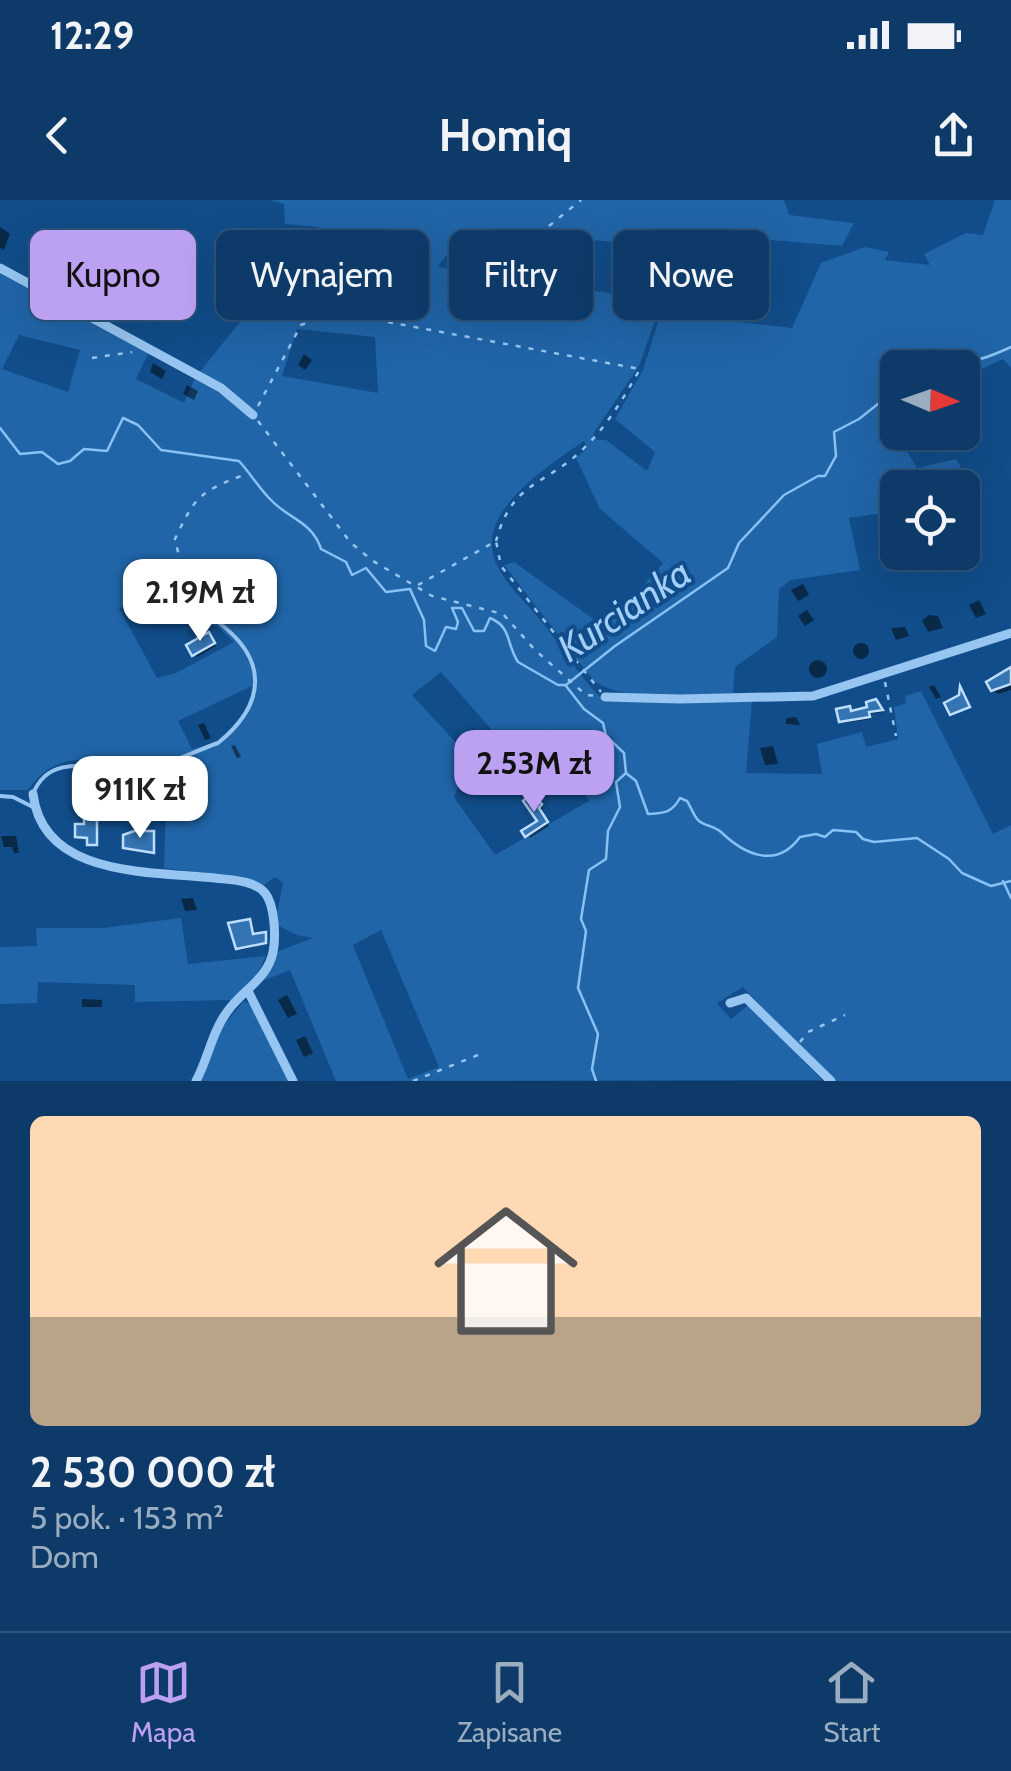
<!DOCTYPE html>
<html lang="pl">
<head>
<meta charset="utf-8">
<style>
  :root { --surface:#0d3a68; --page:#16416e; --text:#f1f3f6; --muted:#9aadc0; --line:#2d547c; --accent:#bca0f2 }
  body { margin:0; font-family:Cabin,sans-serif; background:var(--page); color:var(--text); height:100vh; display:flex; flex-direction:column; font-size:38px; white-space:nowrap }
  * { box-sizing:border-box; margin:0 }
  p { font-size:32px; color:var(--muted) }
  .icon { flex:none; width:55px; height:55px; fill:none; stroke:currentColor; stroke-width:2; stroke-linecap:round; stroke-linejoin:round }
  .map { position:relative; height:881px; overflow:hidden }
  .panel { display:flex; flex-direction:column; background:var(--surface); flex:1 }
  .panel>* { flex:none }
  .guide { position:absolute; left:30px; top:30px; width:952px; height:90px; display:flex; gap:20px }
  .needle { width:65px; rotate:92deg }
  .controls { position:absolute; left:880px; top:150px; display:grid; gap:20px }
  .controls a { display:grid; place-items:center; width:100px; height:100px; border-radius:15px; background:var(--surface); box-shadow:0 10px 40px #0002,0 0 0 2px var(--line); font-size:50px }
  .price { position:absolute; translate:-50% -85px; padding:0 22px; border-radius:20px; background:#fff; color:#222; font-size:32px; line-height:65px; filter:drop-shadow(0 2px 5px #0008) }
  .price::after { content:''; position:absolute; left:50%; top:60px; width:30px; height:22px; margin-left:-15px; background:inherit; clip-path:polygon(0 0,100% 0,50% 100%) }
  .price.on { background:var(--accent); color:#111 }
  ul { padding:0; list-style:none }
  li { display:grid; align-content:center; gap:20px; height:530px; padding:0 30px }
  li span { display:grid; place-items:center; height:310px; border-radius:15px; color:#555 }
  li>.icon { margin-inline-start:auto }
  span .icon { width:180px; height:180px; fill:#fffc; stroke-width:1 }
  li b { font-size:42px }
  .pill { padding:0 35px; border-radius:15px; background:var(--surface); box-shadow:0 10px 40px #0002,0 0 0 2px var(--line); font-size:35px; line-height:90px }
  .pill.on { background:var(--accent); color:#111 }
  .status { display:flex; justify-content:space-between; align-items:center; height:70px; padding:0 50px; background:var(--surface); direction:ltr }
  .status svg { height:28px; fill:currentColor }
  header { display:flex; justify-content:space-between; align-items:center; height:130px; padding:0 30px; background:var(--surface); font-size:45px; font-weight:700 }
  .dock { display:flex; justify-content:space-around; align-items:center; height:140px; border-top:2px solid var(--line); background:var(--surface); font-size:28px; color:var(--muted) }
  .dock a { display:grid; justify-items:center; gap:5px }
  .dock .on { color:var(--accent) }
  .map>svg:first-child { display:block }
  .green { fill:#2065a8; fill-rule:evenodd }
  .shadow { fill:#0007 }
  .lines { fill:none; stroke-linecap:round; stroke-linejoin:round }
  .stream { stroke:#88c1f5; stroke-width:2.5 }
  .building { fill:#3474b2; stroke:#bddefd; stroke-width:2.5 }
  .path { stroke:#97c5f1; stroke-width:2.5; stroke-dasharray:5 8; stroke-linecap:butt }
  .lane { stroke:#97c5f1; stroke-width:4 }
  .street { stroke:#97c5f1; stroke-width:9 }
  .labels { text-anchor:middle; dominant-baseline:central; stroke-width:8; stroke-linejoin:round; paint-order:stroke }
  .water-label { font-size:38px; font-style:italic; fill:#a2cff9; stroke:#114d8a }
</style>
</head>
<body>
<div class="status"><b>12:29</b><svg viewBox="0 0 49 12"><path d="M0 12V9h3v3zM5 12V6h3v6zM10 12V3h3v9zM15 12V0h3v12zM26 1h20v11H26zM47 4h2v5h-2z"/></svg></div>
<header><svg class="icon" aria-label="back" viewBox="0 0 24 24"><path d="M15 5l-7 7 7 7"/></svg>Homiq<svg class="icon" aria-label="share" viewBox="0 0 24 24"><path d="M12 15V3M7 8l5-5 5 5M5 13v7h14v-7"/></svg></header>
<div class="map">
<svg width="1011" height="881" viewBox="0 0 1011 881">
  <rect width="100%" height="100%" fill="#114d8a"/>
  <g class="green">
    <path d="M 270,0 L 784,0 L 789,15 L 854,23 L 842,46 L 677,32 L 672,46 L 464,31 L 438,67 L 662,101 L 639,166 L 593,234 L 597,240 L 606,240 L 647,271 L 655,252 L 615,219 L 643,170 L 661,113 L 792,128 L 821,63 L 865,47 L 889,52 L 885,60 L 930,65 L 924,54 L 966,33 L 983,35 L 995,0 L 1011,0 L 1011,168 L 1003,159 L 963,178 L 962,168 L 949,167 L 945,163 L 934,167 L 898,168 L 897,190 L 879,205 L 917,268 L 956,259 L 978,298 L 963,301 L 962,288 L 898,288 L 897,311 L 849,318 L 860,370 L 791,380 L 779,389 L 777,437 L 735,467 L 733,493 C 690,495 632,505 594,481 L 504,365 L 514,362 L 606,428 L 663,363 L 600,309 L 576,258 L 587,248 L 584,241 C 549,266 467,315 499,369 C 510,389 529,406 543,423 C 564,450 580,478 605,502 L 752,501 L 746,573 L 822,574 L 817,544 L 862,532 L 866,547 L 898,539 L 894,507 L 906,503 L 905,496 L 921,491 L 993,634 L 1011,625 L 1011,881 L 831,881 L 743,787 L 717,803 L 731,819 L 748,805 L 822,880 L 336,881 L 290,770 L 265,780 L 276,752 L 313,738 L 297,735 L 275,724 L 283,683 L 275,677 L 264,685 L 238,677 L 164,668 L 167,577 L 152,560 C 103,568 62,541 28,590 L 0,590 L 0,71 L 149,152 L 136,179 L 184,203 L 195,178 L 251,108 L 265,109 L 319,27 L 285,24 L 284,4 ZM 297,129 L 375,137 L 378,193 L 282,176 ZM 19,135 L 80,150 L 68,192 L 2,169 ZM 170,398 L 178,412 L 219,428 L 234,442 L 176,473 L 157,478 L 119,408 ZM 441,472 L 512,553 L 553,529 L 589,601 L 495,655 L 454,597 L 459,585 L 482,571 L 412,495 ZM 252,486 C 251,506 234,533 216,542 C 209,546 199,547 192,549 L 178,521 ZM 381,730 L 439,867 L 408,879 L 353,745 Z"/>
    <path d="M 181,718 L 188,764 L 266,756 L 257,775 L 231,800 L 135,802 L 135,785 L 38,782 L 37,803 L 0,804 L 0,747 L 37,746 L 36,728 L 103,728 Z"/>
    <path d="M 244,801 L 251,805 L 291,881 L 201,881 L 222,827 Z"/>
  </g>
  <g class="shadow">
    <path d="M 0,27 L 10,34 L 4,50 L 0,48 Z"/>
    <path d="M 304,154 L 312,160 L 305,170 L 298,165 Z"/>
    <path d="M 153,163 L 166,171 L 162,179 L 150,172 Z"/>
    <path d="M 187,185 L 198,191 L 194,200 L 183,194 Z"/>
    <path d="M 803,384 L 809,395 L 798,401 L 791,390 Z"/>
    <path d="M 979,400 L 986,414 L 976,418 L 969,405 Z"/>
    <path d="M 807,410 L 814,420 L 805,426 L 798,416 Z"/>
    <path d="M 929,415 L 938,416 L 943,428 L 928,432 L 922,420 Z"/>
    <path d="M 905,427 L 909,436 L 896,440 L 891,428 Z"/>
    <path d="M 211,437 L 216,446 L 197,457 L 189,446 Z"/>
    <circle cx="861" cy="451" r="8"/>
    <circle cx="818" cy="469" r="9"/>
    <path d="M 1011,470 L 1011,490 L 998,494 L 993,490 Z"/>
    <path d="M 934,485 L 941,497 L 936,499 L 929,487 Z"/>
    <path d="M 880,504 L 884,512 L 870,514 L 871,519 L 844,523 L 841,521 L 849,509 L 852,511 Z"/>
    <path d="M 796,517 L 800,525 L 786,524 L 786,518 Z"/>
    <path d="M 204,523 L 211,538 L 205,540 L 198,525 Z"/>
    <path d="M 235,545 L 241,557 L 237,558 L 231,546 Z"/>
    <path d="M 773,546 L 778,564 L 765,565 L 760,548 Z"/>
    <path d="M 531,596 L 543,608 L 540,611 L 549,626 L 530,638 L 525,632 L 541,621 Z"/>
    <path d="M 1,636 L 16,636 L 19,653 L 14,653 L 12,647 L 4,647 Z"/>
    <path d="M 193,698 L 197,710 L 185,711 L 181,699 Z"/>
    <path d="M 250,721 L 254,736 L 265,735 L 267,744 L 241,750 L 239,748 Z"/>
    <path d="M 287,795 L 297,814 L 288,818 L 278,800 Z"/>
    <path d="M 82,799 L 102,800 L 102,807 L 82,807 Z"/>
    <path d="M 305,836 L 313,853 L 304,857 L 296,840 Z"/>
  </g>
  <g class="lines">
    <g class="stream">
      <path d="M 930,168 C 945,161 956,163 971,161 C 985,159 998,153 1011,147"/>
      <path d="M 0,228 L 20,254 L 42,252 L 58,264 L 70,261 L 84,249 L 107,251 L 123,218 L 138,225 L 161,250 L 239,261 C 250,273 259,288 270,299 C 288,319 312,321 321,349 L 346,362 L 352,375 L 366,368 L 386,392 L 410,389 L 424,420 L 426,446 L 435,451 L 446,427 L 456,429 L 458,422 L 452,408 L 462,408 L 474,431 L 484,431 L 490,418 C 512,427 506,444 518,462 L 558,485 L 566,485 L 615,446 L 728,368 L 739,343 L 784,295 L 818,276 L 825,276 L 836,256 L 834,232 L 859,219 L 898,188"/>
      <path d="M 566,486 L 584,509 L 603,523 L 606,536 L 624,553 L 626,573 L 636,581 L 648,614 C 664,613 672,613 680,598 L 687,601 C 691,607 694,617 699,621 C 705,626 715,626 721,632 C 744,654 776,670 800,637 L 816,634 L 825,637 L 833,630 L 856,632 L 863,639 L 874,642 L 917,638 L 949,659 L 962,673 L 991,686 L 1011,681"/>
      <path d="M 1003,681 L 1011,698"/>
      <path d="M 596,881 L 592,869 L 598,834 L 578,788 L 586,731 L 581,719 L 589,670 L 606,659 L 608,631 L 620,607 L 616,582 L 626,573"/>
    </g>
  </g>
  <g class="building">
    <path d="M 209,432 L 215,443 L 192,456 L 186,445 Z"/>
    <path d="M 1011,467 L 1011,484 L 991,491 L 986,482 Z"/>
    <path d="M 960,486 L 970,507 L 950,515 L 944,503 L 959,495 Z"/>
    <path d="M 876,499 L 883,510 L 869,512 L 870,517 L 839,522 L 836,509 L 850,506 L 851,511 L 867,507 L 866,502 Z"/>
    <path d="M 531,593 L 542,604 L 539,608 L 548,622 L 525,637 L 521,631 L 537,621 L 523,601 Z"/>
    <path d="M 84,618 L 97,618 L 97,645 L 87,645 L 87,638 L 75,637 L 75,624 L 84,624 Z"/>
    <path d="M 134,631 L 154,631 L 154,653 L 123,648 L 123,635 Z"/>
    <path d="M 250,719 L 253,734 L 266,732 L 266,743 L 236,749 L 228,723 Z"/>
  </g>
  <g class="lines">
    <g class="path">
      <path d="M 549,26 L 581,0"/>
      <path d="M 92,158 L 132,152"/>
      <path d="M 258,206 L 301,125 L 334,112 L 640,169 C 623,199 606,228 580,252 C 543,286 512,282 496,341"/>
      <path d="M 258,221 L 351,343 L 373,361 L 432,396 L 503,414 L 535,450 L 586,495 L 598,496"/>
      <path d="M 418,385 L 496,341 L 501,366 L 601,492"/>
      <path d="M 212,420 L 179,407 C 168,384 187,365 174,341 C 194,300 196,293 241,276"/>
      <path d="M 885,482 L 896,536"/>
      <path d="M 800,842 L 808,832 L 845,815"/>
      <path d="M 413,881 L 483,853"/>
    </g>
    <g class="lane">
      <path d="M 33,594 C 51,547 105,574 144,569 C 169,565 195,551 218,543 C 266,504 269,460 218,422"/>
      <path d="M 0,596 L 13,597 L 33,607"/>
    </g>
    <g class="street">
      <path d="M 0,68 L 221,188 L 253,215"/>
      <path d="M 605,497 L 680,499 L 813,496 L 1011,433"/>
      <path d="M 33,594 C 43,678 151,671 215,678 C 231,680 254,680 265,693 C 275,705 276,738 273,752 C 268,779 241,791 227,812 C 212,832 208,859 196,881"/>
      <path d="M 248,791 L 293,881"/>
      <path d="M 730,803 L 746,798 L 831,881"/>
    </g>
  </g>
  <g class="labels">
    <g class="water-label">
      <text transform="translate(624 410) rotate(-34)">Kurcianka</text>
    </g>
  </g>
</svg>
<div class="controls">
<a><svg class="needle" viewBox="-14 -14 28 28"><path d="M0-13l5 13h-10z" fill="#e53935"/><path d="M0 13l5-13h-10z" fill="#9aadc0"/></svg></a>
<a><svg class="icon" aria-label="locate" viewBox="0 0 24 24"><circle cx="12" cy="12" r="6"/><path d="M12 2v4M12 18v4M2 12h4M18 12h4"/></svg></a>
</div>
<b class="price" style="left:200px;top:444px">2.19M zł</b>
<b class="price on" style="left:534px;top:615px">2.53M zł</b>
<b class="price" style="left:140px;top:641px">911K zł</b>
<div class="guide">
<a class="pill on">Kupno</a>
<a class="pill">Wynajem</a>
<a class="pill">Filtry</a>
<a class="pill">Nowe</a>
</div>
</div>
<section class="panel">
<ul>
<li><span style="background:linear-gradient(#ffd9b3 65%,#b9a48a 0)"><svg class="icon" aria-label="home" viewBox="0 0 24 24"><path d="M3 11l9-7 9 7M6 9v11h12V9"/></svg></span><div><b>2 530 000 zł</b><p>5 pok. · 153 m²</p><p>Dom</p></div></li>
</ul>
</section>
<nav class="dock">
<a class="on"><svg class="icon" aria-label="map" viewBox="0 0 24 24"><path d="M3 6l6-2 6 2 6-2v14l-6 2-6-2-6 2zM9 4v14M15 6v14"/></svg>Mapa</a>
<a><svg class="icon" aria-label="saved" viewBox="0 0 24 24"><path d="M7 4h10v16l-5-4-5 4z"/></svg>Zapisane</a>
<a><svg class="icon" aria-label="home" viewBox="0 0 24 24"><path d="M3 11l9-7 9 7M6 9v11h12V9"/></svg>Start</a>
</nav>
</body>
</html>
